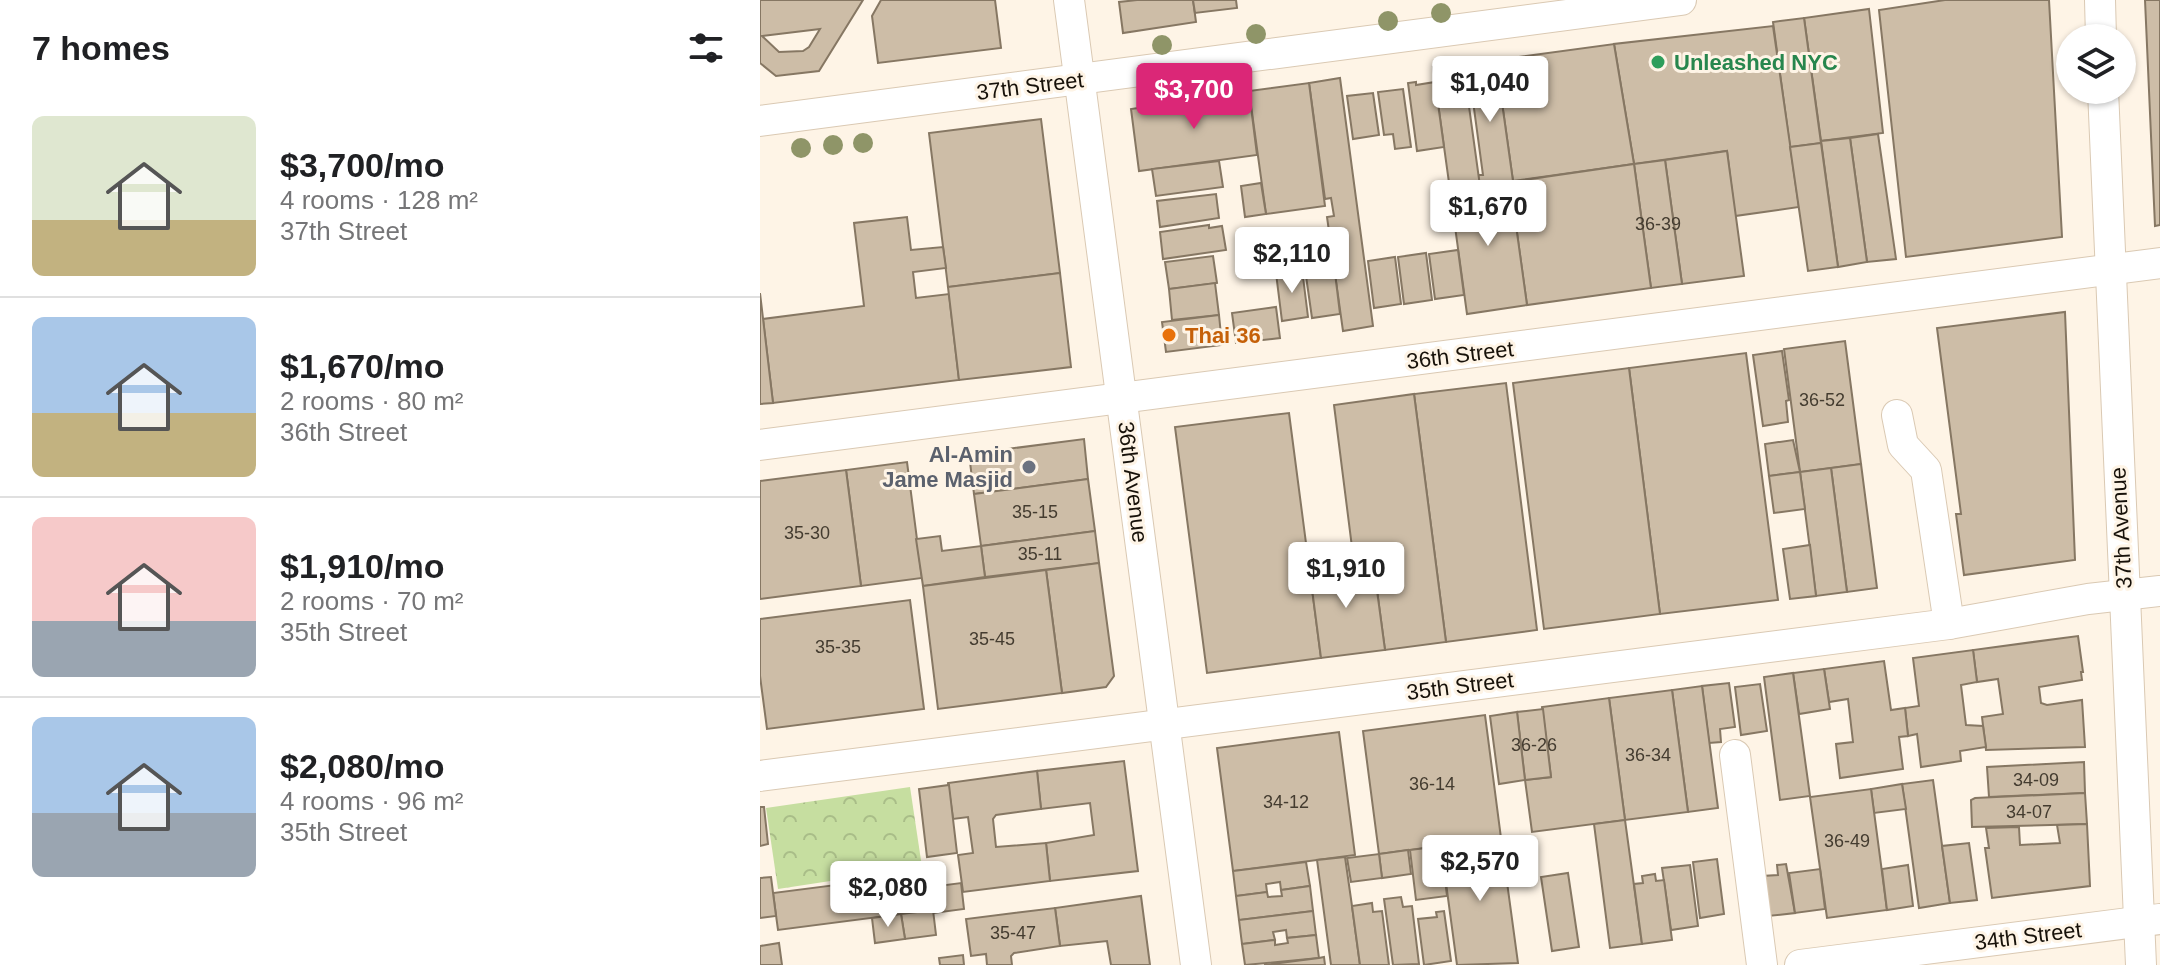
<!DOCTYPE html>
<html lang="en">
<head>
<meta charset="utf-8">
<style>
  :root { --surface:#fff; --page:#f2f2f2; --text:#202124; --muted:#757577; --line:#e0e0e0; --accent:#db2777 }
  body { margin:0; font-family:Helvetica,sans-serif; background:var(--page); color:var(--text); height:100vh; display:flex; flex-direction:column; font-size:30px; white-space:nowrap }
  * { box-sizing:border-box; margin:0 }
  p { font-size:26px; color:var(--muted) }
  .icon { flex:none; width:44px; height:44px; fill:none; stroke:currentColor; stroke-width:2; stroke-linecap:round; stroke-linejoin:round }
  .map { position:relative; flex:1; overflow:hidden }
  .panel { display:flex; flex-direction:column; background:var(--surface); width:760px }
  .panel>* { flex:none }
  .buttons { position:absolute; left:1296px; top:24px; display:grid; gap:16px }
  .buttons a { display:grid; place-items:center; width:80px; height:80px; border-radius:50%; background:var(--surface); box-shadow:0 2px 6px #0004; font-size:40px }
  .price { position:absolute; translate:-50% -68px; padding:0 18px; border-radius:8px; background:#fff; color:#222; font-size:26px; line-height:52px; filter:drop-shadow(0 2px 4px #0008) }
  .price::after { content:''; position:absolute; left:50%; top:48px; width:24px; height:18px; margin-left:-12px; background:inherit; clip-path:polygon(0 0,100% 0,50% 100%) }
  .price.on { background:var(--accent); color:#fff }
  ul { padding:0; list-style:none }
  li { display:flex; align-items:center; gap:24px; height:200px; padding:0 32px }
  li+li { border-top:2px solid var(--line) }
  li span { display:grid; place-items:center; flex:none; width:224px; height:160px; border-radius:12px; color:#555 }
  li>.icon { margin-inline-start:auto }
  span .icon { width:96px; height:96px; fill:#fffc; stroke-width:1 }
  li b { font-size:34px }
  h2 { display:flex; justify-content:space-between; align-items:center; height:96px; padding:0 32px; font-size:34px }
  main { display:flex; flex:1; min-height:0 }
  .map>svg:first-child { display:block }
  .park { fill:url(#park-crowns) }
  .building { fill:#cdbda7; stroke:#867763; stroke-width:2; fill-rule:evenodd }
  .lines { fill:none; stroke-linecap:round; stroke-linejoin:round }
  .minor-casing { stroke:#dac9b3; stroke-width:32 }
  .minor { stroke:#fff; stroke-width:30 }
  .tree { fill:#8f9568 }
  .leisure-dot { fill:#2e9e5b; stroke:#fef4e6; stroke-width:3 }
  .food-dot { fill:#e8710a; stroke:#fef4e6; stroke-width:3 }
  .worship-dot { fill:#6b7280; stroke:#fef4e6; stroke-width:3 }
  .labels { text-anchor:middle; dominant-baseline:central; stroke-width:6; stroke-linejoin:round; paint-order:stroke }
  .number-label { font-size:18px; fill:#443c30 }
  .leisure-label { font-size:22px; font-weight:bold; fill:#27864d; stroke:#fef4e6; text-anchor:start }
  .street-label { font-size:22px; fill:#171109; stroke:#fef4e6 }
  .food-label { font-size:22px; font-weight:bold; fill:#c56008; stroke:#fef4e6; text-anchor:start }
  .worship-label { font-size:22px; font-weight:bold; fill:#5b616d; stroke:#fef4e6; text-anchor:end }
</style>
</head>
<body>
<main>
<section class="panel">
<h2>7 homes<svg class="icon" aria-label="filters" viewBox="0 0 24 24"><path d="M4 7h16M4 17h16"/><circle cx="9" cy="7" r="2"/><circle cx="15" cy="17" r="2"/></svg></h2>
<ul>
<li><span style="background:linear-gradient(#dfe7d0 65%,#c2b280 0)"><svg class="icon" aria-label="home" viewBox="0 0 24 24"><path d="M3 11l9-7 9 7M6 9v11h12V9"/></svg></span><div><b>$3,700/mo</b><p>4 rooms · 128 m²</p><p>37th Street</p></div></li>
<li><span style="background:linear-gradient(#a9c7e8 60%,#c2b280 0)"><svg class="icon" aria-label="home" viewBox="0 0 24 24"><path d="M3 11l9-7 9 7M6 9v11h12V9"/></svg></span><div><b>$1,670/mo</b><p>2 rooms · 80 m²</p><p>36th Street</p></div></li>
<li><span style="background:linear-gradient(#f6c9c9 65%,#9aa5b1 0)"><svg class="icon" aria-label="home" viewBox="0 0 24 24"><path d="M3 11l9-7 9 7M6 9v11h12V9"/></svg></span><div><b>$1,910/mo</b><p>2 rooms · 70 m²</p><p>35th Street</p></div></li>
<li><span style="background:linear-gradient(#a9c7e8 60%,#9aa5b1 0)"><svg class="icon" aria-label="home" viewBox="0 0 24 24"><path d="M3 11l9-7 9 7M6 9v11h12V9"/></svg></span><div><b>$2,080/mo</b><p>4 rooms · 96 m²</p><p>35th Street</p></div></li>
</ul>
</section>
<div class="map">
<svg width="1400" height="965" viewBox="0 0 1400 965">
  <defs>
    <pattern id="park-crowns" width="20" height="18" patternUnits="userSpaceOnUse" patternTransform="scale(2)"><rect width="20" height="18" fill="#c6dea0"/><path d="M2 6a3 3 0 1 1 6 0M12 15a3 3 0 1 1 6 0" fill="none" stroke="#a9bd88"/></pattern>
  </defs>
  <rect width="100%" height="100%" fill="#fef4e6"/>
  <path class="park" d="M 150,787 L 162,867 L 18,889 L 6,808 Z"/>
  <g class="building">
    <path d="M 0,0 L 103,0 L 59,71 L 16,76 L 0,63 ZM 60,29 L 49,47 L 43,51 L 19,52 L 2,36 Z"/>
    <path d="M 121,0 L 235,0 L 241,48 L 118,63 L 112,16 Z"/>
    <path d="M 377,0 L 433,0 L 436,22 L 363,33 L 359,2 Z"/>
    <path d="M 433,0 L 476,0 L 477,8 L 435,13 Z"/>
    <path d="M 1185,0 L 1289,0 L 1302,237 L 1146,257 L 1119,10 Z"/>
    <path d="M 1385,0 L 1400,0 L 1400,225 L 1395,226 Z"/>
    <path d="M 1109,9 L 1123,133 L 1061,141 L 1044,18 Z"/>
    <path d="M 1044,18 L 1061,143 L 1030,147 L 1013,22 Z"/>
    <path d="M 1013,26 L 1039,207 L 975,216 L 967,151 L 874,164 L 854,44 Z"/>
    <path d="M 854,44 L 874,164 L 753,181 L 736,60 Z"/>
    <path d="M 736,60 L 753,181 L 720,186 L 718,175 L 723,175 L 708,64 Z"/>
    <path d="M 703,63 L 720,186 L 690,190 L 673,67 Z"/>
    <path d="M 580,78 L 613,326 L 583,331 L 567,217 L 574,216 L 571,198 L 565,199 L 549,83 Z"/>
    <path d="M 656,82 L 656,85 L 675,82 L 684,147 L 657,151 L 648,83 Z"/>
    <path d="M 549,83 L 565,206 L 506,214 L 489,91 Z"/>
    <path d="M 643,89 L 651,147 L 635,149 L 633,134 L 624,135 L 618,92 Z"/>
    <path d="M 489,91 L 497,155 L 379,171 L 371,109 Z"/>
    <path d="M 613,93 L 619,135 L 593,139 L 587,96 Z"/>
    <path d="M 281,119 L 300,273 L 188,287 L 169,133 Z"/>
    <path d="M 1118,134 L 1136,259 L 1107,262 L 1090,138 Z"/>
    <path d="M 1090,138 L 1107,262 L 1078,267 L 1061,141 Z"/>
    <path d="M 1061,143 L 1078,267 L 1048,271 L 1030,147 Z"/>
    <path d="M 967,151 L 984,276 L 922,284 L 905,160 Z"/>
    <path d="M 905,160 L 922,284 L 891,288 L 874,164 Z"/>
    <path d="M 459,161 L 463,187 L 396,196 L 392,169 Z"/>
    <path d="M 874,164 L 891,288 L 767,305 L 750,182 Z"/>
    <path d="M 750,182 L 767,305 L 707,314 L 690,190 Z"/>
    <path d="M 501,183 L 506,214 L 485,217 L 481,186 Z"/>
    <path d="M 456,194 L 459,218 L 400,227 L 397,201 Z"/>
    <path d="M 147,217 L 151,250 L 183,247 L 186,268 L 153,272 L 156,298 L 189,294 L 199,380 L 13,403 L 3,319 L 104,306 L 94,223 Z"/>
    <path d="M 449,225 L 449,228 L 462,226 L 466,250 L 403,259 L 400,232 Z"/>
    <path d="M 698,250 L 704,295 L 675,299 L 669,254 Z"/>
    <path d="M 666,253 L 672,300 L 644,304 L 638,257 Z"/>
    <path d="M 453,256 L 457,283 L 409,289 L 405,262 Z"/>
    <path d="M 635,257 L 641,304 L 614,308 L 608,261 Z"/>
    <path d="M 574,265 L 580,314 L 552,318 L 545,269 Z"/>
    <path d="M 542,269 L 548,317 L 522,321 L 516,273 Z"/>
    <path d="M 300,273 L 311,367 L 199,380 L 188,287 Z"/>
    <path d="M 455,283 L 459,315 L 412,320 L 409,289 Z"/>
    <path d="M 0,293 L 13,403 L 0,404 Z"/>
    <path d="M 516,307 L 520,338 L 476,343 L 472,313 Z"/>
    <path d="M 1305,312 L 1315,560 L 1204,575 L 1196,514 L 1201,514 L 1177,328 Z"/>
    <path d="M 459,315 L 462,345 L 406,352 L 402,322 Z"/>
    <path d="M 1085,341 L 1101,464 L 1040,472 L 1024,349 Z"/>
    <path d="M 1022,351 L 1029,400 L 1026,401 L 1028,422 L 1003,426 L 993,355 Z"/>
    <path d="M 986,353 L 1018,600 L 900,614 L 869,368 Z"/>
    <path d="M 869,368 L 900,614 L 784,629 L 753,383 Z"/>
    <path d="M 746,383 L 777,630 L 686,642 L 654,394 Z"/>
    <path d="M 654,394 L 686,642 L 625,650 L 614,568 L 595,571 L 574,405 Z"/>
    <path d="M 529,413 L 561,658 L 447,673 L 415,427 Z"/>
    <path d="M 324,439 L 328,479 L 214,494 L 209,454 Z"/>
    <path d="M 1033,440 L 1040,472 L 1009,476 L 1005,444 Z"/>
    <path d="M 147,462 L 162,578 L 101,586 L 86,470 Z"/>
    <path d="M 1101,464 L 1117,588 L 1087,592 L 1071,468 Z"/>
    <path d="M 1071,468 L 1087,592 L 1056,596 L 1040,472 Z"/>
    <path d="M 86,470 L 101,586 L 0,599 L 0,481 Z"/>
    <path d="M 1040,472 L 1045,509 L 1014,513 L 1009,476 Z"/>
    <path d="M 328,479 L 335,531 L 221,546 L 214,494 Z"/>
    <path d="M 335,531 L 339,563 L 225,577 L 221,546 Z"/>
    <path d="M 180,536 L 182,551 L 221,546 L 225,577 L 163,586 L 156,539 Z"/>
    <path d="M 1050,545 L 1056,596 L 1030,599 L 1023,549 Z"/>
    <path d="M 585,562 L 587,572 L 614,568 L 625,650 L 561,658 L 549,566 Z"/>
    <path d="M 339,563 L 354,676 L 346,687 L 302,693 L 286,570 Z"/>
    <path d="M 286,570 L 302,693 L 178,709 L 163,586 Z"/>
    <path d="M 150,600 L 164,709 L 7,729 L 0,676 L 0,619 Z"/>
    <path d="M 1318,636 L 1323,672 L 1321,672 L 1322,680 L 1279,687 L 1281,703 L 1287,705 L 1322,700 L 1325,747 L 1226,750 L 1222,717 L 1243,714 L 1238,679 L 1217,682 L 1213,650 Z"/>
    <path d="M 1213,650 L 1217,682 L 1201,685 L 1206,725 L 1223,726 L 1226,747 L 1200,751 L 1201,761 L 1161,767 L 1157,734 L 1148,736 L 1145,708 L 1159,706 L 1153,658 Z"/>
    <path d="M 1124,661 L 1131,710 L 1145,708 L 1148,736 L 1139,737 L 1143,769 L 1080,778 L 1076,744 L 1093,742 L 1088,699 L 1069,702 L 1064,669 Z"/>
    <path d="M 1064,669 L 1070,709 L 1039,714 L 1033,673 Z"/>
    <path d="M 1033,673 L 1050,796 L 1020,800 L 1004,677 Z"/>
    <path d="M 969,683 L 975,727 L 960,729 L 961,742 L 949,743 L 942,686 Z"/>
    <path d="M 1000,684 L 1007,731 L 981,735 L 975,687 Z"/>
    <path d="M 942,686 L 958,808 L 928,812 L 912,690 Z"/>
    <path d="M 912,690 L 928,812 L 865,820 L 849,698 Z"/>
    <path d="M 849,698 L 865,820 L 772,832 L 765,780 L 791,777 L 782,707 Z"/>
    <path d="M 783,709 L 791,777 L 765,780 L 757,712 Z"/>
    <path d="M 757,712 L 765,780 L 739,784 L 730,716 Z"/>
    <path d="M 725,715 L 741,838 L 619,854 L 603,731 Z"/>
    <path d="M 579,732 L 595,855 L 473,871 L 457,748 Z"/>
    <path d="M 364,761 L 378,871 L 290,881 L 286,843 L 334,835 L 330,803 L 281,809 L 277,771 Z"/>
    <path d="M 1324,762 L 1325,793 L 1229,797 L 1227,767 Z"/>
    <path d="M 277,771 L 281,809 L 236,815 L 233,819 L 236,847 L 286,843 L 290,881 L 203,892 L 198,855 L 213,853 L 208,817 L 193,819 L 188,783 Z"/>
    <path d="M 1173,780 L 1190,903 L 1159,908 L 1142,784 Z"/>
    <path d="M 1142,784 L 1146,809 L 1114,813 L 1111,789 Z"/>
    <path d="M 189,785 L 197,853 L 167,857 L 159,789 Z"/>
    <path d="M 1111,789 L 1127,910 L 1067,918 L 1050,797 Z"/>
    <path d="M 1325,793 L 1327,824 L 1212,827 L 1211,800 L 1215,798 Z"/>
    <path d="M 0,807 L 4,807 L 8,844 L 0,846 Z"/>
    <path d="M 865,820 L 882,944 L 850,948 L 834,824 Z"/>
    <path d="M 1327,824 L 1330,886 L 1232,898 L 1225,848 L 1229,848 L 1226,828 L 1259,827 L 1260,845 L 1300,843 L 1297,825 Z"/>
    <path d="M 741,838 L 758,963 L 697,965 L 681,846 Z"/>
    <path d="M 1209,843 L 1217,900 L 1190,903 L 1182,846 Z"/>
    <path d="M 681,846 L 687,896 L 656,900 L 650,850 Z"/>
    <path d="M 648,850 L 651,874 L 622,878 L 619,854 Z"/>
    <path d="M 619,854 L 622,878 L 591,882 L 587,858 Z"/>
    <path d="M 585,857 L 592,906 L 600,965 L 571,965 L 557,860 Z"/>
    <path d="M 957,859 L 964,914 L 940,918 L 933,862 Z"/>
    <path d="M 546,862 L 550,886 L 521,890 L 520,882 L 506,884 L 507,892 L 476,896 L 473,871 Z"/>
    <path d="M 1026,864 L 1035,913 L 1008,916 L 1002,876 L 1018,875 L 1017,865 Z"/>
    <path d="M 930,865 L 938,926 L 911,930 L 902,868 Z"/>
    <path d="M 1148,865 L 1153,906 L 1127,910 L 1122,869 Z"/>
    <path d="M 1060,869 L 1065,909 L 1035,913 L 1029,873 Z"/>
    <path d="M 169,873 L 173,910 L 18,930 L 13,893 Z"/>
    <path d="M 808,873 L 819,947 L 792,951 L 781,877 Z"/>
    <path d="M 895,874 L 896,881 L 904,880 L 912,940 L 882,944 L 874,884 L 883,883 L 882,876 Z"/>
    <path d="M 11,877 L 16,916 L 0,918 L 0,878 Z"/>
    <path d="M 201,883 L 204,909 L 174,913 L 170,887 Z"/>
    <path d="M 550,886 L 553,911 L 479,920 L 476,896 L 507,892 L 508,897 L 522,896 L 521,890 Z"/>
    <path d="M 381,896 L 390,965 L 351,965 L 347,941 L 300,946 L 295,908 Z"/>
    <path d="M 641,897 L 643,907 L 652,906 L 659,964 L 633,965 L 624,899 Z"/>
    <path d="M 612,903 L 613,912 L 622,911 L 629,965 L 600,965 L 592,906 Z"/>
    <path d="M 295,908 L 300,946 L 254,953 L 251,956 L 252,965 L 227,965 L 226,954 L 211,956 L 206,919 Z"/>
    <path d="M 173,910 L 176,935 L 145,939 L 141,914 Z"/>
    <path d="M 553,911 L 556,935 L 527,938 L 526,930 L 513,932 L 515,940 L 482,944 L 479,920 Z"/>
    <path d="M 684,911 L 691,961 L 664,965 L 658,919 L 677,917 L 676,912 Z"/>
    <path d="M 141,914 L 145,939 L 115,943 L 112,918 Z"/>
    <path d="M 556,935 L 559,958 L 485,965 L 482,944 L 515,940 L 515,945 L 528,943 L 527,938 Z"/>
    <path d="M 19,943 L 22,965 L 0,965 L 0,946 Z"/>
    <path d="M 203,955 L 204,965 L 180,965 L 179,958 Z"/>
    <path d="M 564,957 L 565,965 L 504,965 L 559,958 Z"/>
  </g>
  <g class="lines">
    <defs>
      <g id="minor">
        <path d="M 309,0 L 436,965"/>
        <path d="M 1340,0 L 1341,38"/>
        <path d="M 1343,90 L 1381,965"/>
        <path d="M 0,121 L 921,0"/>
        <path d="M 1137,415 L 1143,445 L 1166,470 L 1189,624"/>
        <path d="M 0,445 L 1400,263"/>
        <path d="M 975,755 L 1002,965"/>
        <path d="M 0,776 L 1189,624 L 1328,599 L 1400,591"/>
        <path d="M 1040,965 L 1400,919"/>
      </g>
    </defs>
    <use href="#minor" class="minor-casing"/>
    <use href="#minor" class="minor"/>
  </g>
  <g class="tree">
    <circle cx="681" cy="13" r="10"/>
    <circle cx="628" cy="21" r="10"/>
    <circle cx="496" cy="34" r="10"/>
    <circle cx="402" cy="45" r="10"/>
    <circle cx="103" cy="143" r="10"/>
    <circle cx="73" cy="145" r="10"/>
    <circle cx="41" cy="148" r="10"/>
  </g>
  <circle class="leisure-dot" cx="898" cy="62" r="8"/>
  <circle class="food-dot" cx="409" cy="335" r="8"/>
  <circle class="worship-dot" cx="269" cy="467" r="8"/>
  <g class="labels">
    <g class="number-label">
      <text x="898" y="224">36-39</text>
      <text x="1062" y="400">36-52</text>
      <text x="275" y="512">35-15</text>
      <text x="47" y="533">35-30</text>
      <text x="280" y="554">35-11</text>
      <text x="232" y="639">35-45</text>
      <text x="78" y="647">35-35</text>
      <text x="774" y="745">36-26</text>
      <text x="888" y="755">36-34</text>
      <text x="1276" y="780">34-09</text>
      <text x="672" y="784">36-14</text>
      <text x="526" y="802">34-12</text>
      <text x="1269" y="812">34-07</text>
      <text x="1087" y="841">36-49</text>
      <text x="253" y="933">35-47</text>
    </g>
    <g class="leisure-label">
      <text x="914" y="62">Unleashed NYC</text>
    </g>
    <g class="street-label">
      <text transform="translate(270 86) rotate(-7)">37th Street</text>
      <text transform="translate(700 355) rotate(-7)">36th Street</text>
      <text transform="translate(373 482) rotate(83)">36th Avenue</text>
      <text transform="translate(1361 528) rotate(-93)">37th Avenue</text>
      <text transform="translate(700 686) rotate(-7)">35th Street</text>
      <text transform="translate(1268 936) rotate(-7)">34th Street</text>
    </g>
    <g class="food-label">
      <text x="425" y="335">Thai 36</text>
    </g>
    <g class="worship-label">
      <text x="253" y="454">Al-Amin<tspan x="253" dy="25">Jame Masjid</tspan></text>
    </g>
  </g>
</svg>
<div class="buttons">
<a><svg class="icon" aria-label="layers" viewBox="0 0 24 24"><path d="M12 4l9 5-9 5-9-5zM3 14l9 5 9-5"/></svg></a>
</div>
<b class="price" style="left:730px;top:124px">$1,040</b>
<b class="price on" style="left:434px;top:131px">$3,700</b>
<b class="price" style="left:728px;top:248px">$1,670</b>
<b class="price" style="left:532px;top:295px">$2,110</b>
<b class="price" style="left:586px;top:610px">$1,910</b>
<b class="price" style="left:720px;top:903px">$2,570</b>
<b class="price" style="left:128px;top:929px">$2,080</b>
</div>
</main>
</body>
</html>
